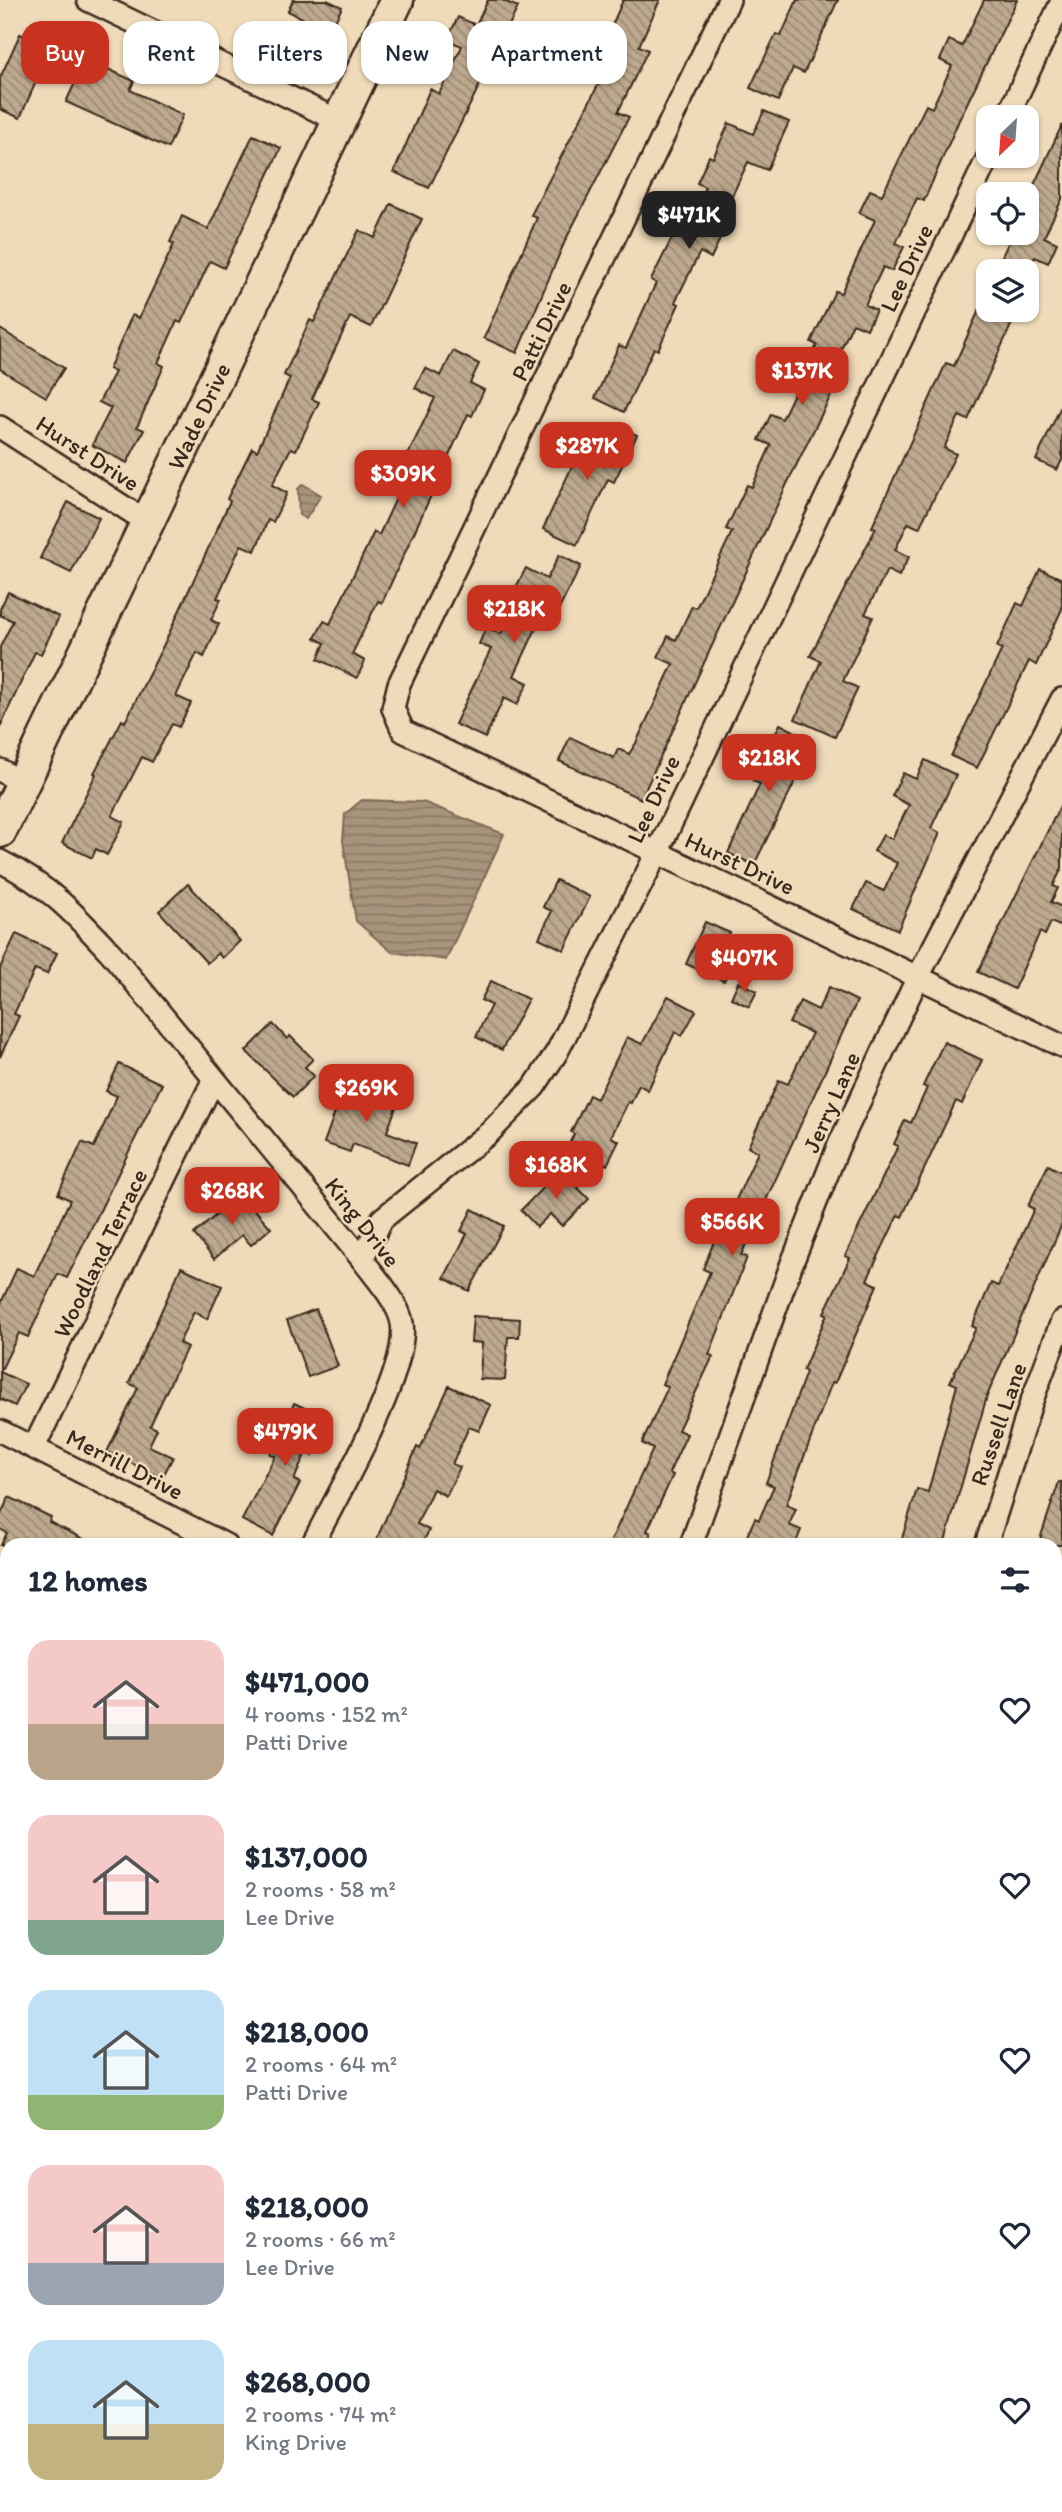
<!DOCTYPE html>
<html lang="en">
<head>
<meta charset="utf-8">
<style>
  :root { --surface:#fff; --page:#f2f2f3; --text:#1f2937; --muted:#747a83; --accent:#c8321e }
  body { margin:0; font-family:Itim,sans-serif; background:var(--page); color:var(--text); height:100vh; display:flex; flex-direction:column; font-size:26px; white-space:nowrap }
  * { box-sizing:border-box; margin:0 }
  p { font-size:23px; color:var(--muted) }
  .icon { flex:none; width:38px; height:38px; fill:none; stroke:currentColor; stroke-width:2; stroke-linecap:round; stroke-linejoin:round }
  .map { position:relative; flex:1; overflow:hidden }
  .sheet { position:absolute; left:0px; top:1538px; width:1062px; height:975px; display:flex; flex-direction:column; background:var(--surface); border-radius:21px 21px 0 0; box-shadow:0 2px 5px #0004 }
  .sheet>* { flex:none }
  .top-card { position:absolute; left:21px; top:21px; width:700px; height:63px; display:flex; gap:14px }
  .needle { width:46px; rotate:205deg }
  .buttons { position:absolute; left:976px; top:105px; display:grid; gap:14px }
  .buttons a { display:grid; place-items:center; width:63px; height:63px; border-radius:14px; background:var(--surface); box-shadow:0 2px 5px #0004; font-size:35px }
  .price { position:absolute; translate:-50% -60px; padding:0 16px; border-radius:14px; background:var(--accent); color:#fff; font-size:23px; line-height:46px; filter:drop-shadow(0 2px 4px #0008) }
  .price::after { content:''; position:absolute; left:50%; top:42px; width:21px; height:16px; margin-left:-10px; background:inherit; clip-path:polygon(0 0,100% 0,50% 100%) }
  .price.current { background:#222; color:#fff }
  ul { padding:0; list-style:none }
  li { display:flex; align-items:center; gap:21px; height:175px; padding:0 28px }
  li span { display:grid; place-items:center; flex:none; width:196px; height:140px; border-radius:21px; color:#555 }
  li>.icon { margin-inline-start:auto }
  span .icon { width:84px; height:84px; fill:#fffc; stroke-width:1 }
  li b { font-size:30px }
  h2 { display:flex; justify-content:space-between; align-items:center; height:84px; padding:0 28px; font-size:30px }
  .chip { padding:0 24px; border-radius:21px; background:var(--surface); box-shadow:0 2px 5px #0004; font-size:24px; line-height:63px }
  .chip.current { background:var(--accent); color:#fff }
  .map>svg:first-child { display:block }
  .water { fill:url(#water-rules); stroke:#7c6a56; stroke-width:2 }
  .building { fill:url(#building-back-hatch); stroke:#3b2a1e; stroke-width:2 }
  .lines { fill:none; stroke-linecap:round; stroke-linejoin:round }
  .street-casing { stroke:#3b2a1e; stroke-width:26 }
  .secondary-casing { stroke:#3b2a1e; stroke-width:37 }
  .street { stroke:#efdab9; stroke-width:21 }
  .secondary { stroke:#efdab9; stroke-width:32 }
  .labels { text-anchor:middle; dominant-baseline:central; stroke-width:5; stroke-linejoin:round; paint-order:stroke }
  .street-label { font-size:24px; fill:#3b2a1e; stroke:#efdab9 }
</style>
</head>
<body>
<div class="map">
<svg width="1062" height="2512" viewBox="0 0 1062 2512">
  <defs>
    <pattern id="water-rules" width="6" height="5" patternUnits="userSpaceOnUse" patternTransform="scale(1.75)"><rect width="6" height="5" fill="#a8947c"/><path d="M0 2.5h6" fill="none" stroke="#8a7965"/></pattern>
    <pattern id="building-back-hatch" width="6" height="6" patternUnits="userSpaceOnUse" patternTransform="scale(1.75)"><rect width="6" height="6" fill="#bda98e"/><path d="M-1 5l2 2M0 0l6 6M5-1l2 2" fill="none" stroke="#9b8a73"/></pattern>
  </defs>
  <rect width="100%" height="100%" fill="#efdab9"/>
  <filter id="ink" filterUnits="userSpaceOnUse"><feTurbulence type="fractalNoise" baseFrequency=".0143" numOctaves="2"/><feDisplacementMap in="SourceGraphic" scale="14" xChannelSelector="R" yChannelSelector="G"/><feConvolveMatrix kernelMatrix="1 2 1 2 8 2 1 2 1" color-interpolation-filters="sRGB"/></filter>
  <g filter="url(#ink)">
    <g class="water">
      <path d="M 303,484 L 321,495 L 306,519 L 299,515 L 298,489 Z"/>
      <path d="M 362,800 L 423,802 L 504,834 L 446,960 L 392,952 L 356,921 L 343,841 L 345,814 Z"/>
    </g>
    <g class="building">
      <path d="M 293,0 L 327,0 L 342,7 L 309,76 L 285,65 L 306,20 L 288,11 Z"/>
      <path d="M 488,0 L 502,0 L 518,7 L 429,188 L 394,172 L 430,89 L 439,94 L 462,46 L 447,40 L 458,17 L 476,25 Z"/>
      <path d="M 623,0 L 660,0 L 639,46 L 648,50 L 618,112 L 629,117 L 565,241 L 517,353 L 484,338 L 537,218 L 531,215 L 612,58 L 600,53 Z"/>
      <path d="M 797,0 L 838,0 L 804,73 L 793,68 L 778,101 L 750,88 L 776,34 L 781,36 Z"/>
      <path d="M 984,0 L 1017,0 L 959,120 L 924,201 L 917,198 L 896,243 L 904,247 L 892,271 L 883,267 L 865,305 L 876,310 L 867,329 L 853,323 L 831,371 L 841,375 L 786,486 L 641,799 L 559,761 L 570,737 L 614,758 L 618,749 L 629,754 L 636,743 L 673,664 L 658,657 L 668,636 L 676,640 L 692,606 L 696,608 L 732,532 L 726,529 L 747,485 L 752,487 L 771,445 L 759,440 L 771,414 L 782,419 L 817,345 L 811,342 L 835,291 L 841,293 L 875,220 L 859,213 L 870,190 L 882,195 L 926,105 L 932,108 L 952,66 L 940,60 L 949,40 L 962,46 Z"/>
      <path d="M 20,34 L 51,48 L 20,118 L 0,109 L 0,78 Z"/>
      <path d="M 86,59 L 134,81 L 130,90 L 183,115 L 168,148 L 66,102 Z"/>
      <path d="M 764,111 L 789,122 L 767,170 L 748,162 L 713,236 L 720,239 L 711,258 L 700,252 L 675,302 L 679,304 L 658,350 L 654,348 L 624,412 L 595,398 L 619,345 L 626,348 L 656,283 L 651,280 L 681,220 L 688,223 L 705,187 L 697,183 L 709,156 L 713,158 L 729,123 L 753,134 Z"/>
      <path d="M 1062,125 L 1062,199 L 1044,237 L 1057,243 L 1048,263 L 1035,257 L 1027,273 L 995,271 L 1013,233 L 1027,233 L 1027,200 Z"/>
      <path d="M 253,135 L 281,148 L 224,268 L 210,261 L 181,323 L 177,321 L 158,363 L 164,366 L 137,427 L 144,430 L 127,463 L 92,445 L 111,408 L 99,402 L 115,372 L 109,369 L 132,315 L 139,318 L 174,244 L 170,242 L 182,216 L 208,229 Z"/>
      <path d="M 391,204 L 422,219 L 371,327 L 350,317 L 312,399 L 319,402 L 296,450 L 291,448 L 272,485 L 287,493 L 273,522 L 268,520 L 255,551 L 241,545 L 217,598 L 221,599 L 211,620 L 219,624 L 204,657 L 197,653 L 176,696 L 191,703 L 179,727 L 172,724 L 152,762 L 142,757 L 112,816 L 124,822 L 107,855 L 96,849 L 92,858 L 62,843 L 96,774 L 94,773 L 122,720 L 125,722 L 166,640 L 230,501 L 227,499 L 252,448 L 257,451 L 290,378 L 284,375 L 310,320 L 314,322 L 359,230 L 375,238 Z"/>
      <path d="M 979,310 L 1018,310 L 968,420 L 959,416 L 944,448 L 956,454 L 919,528 L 908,523 L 895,550 L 909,557 L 899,576 L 887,570 L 865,614 L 873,617 L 843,681 L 858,688 L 835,737 L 795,719 L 821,661 L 810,656 L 876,528 L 872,527 L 946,363 L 954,366 Z"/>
      <path d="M 0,329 L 64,368 L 46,397 L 0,369 Z"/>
      <path d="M 453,351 L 479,364 L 470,383 L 484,390 L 472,416 L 468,414 L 382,603 L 378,601 L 352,654 L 365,661 L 357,678 L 318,659 L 325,643 L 315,638 L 324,621 L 330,624 L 374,532 L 379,535 L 411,466 L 404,463 L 435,398 L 415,388 L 425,368 L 441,376 Z"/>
      <path d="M 1062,404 L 1062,460 L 1057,470 L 1036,460 Z"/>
      <path d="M 612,424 L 637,435 L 614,482 L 608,479 L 577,545 L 543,529 L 574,462 L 565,458 L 575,438 L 600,450 Z"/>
      <path d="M 68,502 L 99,518 L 71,573 L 40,558 Z"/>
      <path d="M 559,555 L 581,566 L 557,613 L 546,607 L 514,676 L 528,683 L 517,705 L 504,698 L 485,738 L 455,724 L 491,649 L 479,644 L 486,627 L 501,634 L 519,593 L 514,591 L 526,568 L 547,579 Z"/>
      <path d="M 1040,569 L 1062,579 L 1062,609 L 1036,665 L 1029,661 L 977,768 L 951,756 L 1002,649 L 997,647 L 1017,603 L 1023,606 Z"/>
      <path d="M 8,592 L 59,617 L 41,654 L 35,652 L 0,727 L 0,647 L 13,621 L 0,615 L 0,609 Z"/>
      <path d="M 780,724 L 803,736 L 795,754 L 806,759 L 754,865 L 728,853 L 760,784 L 753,781 Z"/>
      <path d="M 925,760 L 956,775 L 931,828 L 940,833 L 898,930 L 853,909 L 866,883 L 884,891 L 897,863 L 874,851 L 883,835 L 892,839 L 909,805 L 892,796 L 903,773 L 916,779 Z"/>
      <path d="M 1062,802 L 1062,868 L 1053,886 L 1058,888 L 1051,902 L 1062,907 L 1062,927 L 1051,922 L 1045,935 L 1040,932 L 1014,989 L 978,972 Z"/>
      <path d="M 556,880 L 590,897 L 564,950 L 539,938 L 552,911 L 543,907 Z"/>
      <path d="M 188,884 L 240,941 L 222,958 L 218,953 L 207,963 L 159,911 Z"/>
      <path d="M 705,922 L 730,933 L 718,958 L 732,964 L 724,981 L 686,964 Z"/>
      <path d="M 16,934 L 57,953 L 47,974 L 35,969 L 14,1014 L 19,1016 L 0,1057 L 0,968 Z"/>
      <path d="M 491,981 L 528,999 L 502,1050 L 476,1037 L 491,1005 L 481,1000 Z"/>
      <path d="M 738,982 L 757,991 L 749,1007 L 731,998 Z"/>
      <path d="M 829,987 L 857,1001 L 741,1255 L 747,1257 L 709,1355 L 713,1356 L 678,1430 L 687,1434 L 669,1473 L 673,1475 L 647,1531 L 651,1533 L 646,1545 L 609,1545 L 653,1449 L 642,1443 L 668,1387 L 662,1384 L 710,1272 L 703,1269 L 721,1224 L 724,1226 L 758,1152 L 748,1147 L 779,1080 L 788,1084 L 812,1033 L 789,1023 L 800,1001 L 818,1010 Z"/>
      <path d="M 668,996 L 696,1011 L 682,1036 L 675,1032 L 648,1090 L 639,1085 L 631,1103 L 628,1102 L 611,1137 L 619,1141 L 607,1165 L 568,1146 L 574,1134 L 571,1132 L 589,1095 L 597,1099 L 627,1037 L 642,1044 Z"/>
      <path d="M 273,1024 L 287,1039 L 290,1036 L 313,1059 L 305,1067 L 314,1076 L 293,1097 L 246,1051 Z"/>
      <path d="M 944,1042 L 982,1060 L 962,1104 L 956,1101 L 902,1217 L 898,1215 L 867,1280 L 877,1285 L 835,1383 L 832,1382 L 786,1505 L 796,1509 L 789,1525 L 801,1530 L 795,1545 L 761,1545 L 746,1538 L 755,1518 L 759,1520 L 774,1486 L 766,1483 L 806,1372 L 803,1370 L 827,1314 L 824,1313 L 850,1258 L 845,1256 L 898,1146 L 894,1144 L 905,1120 L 911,1123 L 927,1088 L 923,1086 Z"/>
      <path d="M 119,1064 L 162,1084 L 67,1278 L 58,1274 L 28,1337 L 19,1333 L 0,1372 L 26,1384 L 15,1406 L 0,1399 L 0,1305 L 17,1268 L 34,1276 L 70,1200 L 58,1194 L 82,1142 L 94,1147 L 117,1096 L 106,1091 Z"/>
      <path d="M 349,1073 L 372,1082 L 367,1096 L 396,1107 L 387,1132 L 416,1143 L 408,1165 L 353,1144 L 350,1152 L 324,1143 Z"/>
      <path d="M 1048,1165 L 1062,1172 L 1062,1224 L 987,1396 L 944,1545 L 900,1545 L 917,1489 L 928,1492 L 957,1385 L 950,1382 L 976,1328 L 972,1326 L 991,1283 L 998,1286 L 1034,1209 L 1028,1206 Z"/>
      <path d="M 560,1170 L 589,1199 L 562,1226 L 550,1214 L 537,1227 L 521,1210 Z"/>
      <path d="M 241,1194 L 271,1228 L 251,1245 L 242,1235 L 214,1259 L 194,1234 Z"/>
      <path d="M 472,1209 L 504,1226 L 469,1291 L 444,1278 L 467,1234 L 461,1231 Z"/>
      <path d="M 181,1267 L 222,1286 L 207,1319 L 194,1312 L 179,1343 L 187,1347 L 150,1426 L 157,1429 L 149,1446 L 173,1457 L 162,1478 L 107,1452 L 138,1388 L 129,1383 Z"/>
      <path d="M 316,1309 L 338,1366 L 308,1377 L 287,1320 Z"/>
      <path d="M 473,1316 L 520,1319 L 519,1337 L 508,1337 L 505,1380 L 480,1379 L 482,1343 L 471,1342 Z"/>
      <path d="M 449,1386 L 491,1405 L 479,1431 L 469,1427 L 452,1464 L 460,1467 L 446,1496 L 433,1489 L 417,1524 L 429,1530 L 422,1545 L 374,1545 L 417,1447 L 420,1449 Z"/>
      <path d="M 294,1403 L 330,1420 L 313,1456 L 306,1452 L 294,1480 L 300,1483 L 273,1536 L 242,1520 L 275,1456 L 270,1454 Z"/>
      <path d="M 1059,1482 L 1062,1482 L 1062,1545 L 1038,1545 Z"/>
      <path d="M 9,1497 L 51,1517 L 49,1522 L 96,1545 L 1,1545 L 7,1533 L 0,1529 L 0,1516 Z"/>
    </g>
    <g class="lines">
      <defs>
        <g id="street">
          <path d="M 88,0 L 339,121"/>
          <path d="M 729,0 L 399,684 L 393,708 L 403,731 L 1062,1046"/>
          <path d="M 1007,117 L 1062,1"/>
          <path d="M 0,427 L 147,522"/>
          <path d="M 0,770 L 23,783"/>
          <path d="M 0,861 C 49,886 74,913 111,953 L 362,1259 C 375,1277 398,1301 402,1323 C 410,1372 336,1497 312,1545"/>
          <path d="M 362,1259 L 382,1219 L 489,1133 L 534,1087 L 557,1052 L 657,853 L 989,155"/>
          <path d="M 0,1431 L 226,1545"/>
          <path d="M 34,1447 L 213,1081"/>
          <path d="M 691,1545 L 792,1263 L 838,1147 L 918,977 L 1062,699"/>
          <path d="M 986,1545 L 1031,1403 L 1062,1321"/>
          <path d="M 0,1767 L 7,1770"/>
          <path d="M 1055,2182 L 1062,2168"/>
          <path d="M 0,2449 L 7,2461"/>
          <path d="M 26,2506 L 29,2512"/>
          <path d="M 336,2506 L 340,2512"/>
          <path d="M 1030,2506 L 1043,2512"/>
          <path d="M 578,2512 L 581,2506"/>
          <path d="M 902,2512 L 904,2506"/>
        </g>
        <g id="secondary">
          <path id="s1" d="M 0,831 L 397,0"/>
        </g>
      </defs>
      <use href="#street" class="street-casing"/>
      <use href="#secondary" class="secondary-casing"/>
      <use href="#street" class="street"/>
      <use href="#secondary" class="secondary"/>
    </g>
  </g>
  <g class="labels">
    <g class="street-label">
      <text transform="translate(906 268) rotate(-65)">Lee Drive</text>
      <text transform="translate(541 331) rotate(-64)">Patti Drive</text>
      <text stroke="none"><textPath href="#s1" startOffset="460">Wade Drive</textPath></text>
      <text transform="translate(88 453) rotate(33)">Hurst Drive</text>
      <text transform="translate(653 799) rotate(-65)">Lee Drive</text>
      <text transform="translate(740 863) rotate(25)">Hurst Drive</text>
      <text transform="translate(831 1102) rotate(-66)">Jerry Lane</text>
      <text transform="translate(363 1222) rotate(52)">King Drive</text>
      <text transform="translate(100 1253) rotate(-64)">Woodland Terrace</text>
      <text transform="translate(998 1424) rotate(-71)">Russell Lane</text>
      <text transform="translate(125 1464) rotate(27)">Merrill Drive</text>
    </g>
  </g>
</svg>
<div class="buttons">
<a><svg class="needle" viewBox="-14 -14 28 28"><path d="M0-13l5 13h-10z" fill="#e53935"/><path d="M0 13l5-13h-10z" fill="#747a83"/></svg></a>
<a><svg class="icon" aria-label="locate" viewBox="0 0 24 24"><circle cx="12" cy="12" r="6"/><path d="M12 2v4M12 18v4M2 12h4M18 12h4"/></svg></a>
<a><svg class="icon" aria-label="layers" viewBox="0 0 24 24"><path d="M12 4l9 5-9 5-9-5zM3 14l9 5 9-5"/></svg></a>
</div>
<b class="price current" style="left:689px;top:251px">$471K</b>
<b class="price" style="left:802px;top:407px">$137K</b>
<b class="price" style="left:587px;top:482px">$287K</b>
<b class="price" style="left:403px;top:510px">$309K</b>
<b class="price" style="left:514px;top:645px">$218K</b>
<b class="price" style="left:769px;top:794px">$218K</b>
<b class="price" style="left:744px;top:994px">$407K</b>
<b class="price" style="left:366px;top:1124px">$269K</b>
<b class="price" style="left:556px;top:1201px">$168K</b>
<b class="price" style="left:232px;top:1227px">$268K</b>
<b class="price" style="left:732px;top:1258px">$566K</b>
<b class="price" style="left:285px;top:1468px">$479K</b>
<div class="top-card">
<a class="chip current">Buy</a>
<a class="chip">Rent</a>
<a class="chip">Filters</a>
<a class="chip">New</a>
<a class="chip">Apartment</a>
</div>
<section class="sheet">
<h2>12 homes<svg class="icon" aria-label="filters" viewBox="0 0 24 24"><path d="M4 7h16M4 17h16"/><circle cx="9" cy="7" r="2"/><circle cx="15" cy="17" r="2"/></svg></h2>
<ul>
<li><span style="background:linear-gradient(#f6c9c9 60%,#b9a48a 0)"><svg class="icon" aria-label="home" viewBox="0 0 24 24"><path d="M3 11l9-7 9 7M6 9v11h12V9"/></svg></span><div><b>$471,000</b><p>4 rooms · 152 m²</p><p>Patti Drive</p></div><svg class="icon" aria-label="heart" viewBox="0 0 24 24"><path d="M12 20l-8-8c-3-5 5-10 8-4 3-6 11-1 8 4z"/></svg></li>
<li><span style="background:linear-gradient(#f6c9c9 75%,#7fa58c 0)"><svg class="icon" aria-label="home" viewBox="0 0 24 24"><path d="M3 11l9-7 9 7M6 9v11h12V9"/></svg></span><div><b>$137,000</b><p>2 rooms · 58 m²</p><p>Lee Drive</p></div><svg class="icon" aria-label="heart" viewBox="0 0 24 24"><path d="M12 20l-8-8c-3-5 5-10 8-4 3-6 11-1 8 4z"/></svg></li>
<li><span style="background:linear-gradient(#bfe0f5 75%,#8fb573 0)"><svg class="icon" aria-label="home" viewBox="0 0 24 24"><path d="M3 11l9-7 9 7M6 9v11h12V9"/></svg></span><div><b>$218,000</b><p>2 rooms · 64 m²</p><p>Patti Drive</p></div><svg class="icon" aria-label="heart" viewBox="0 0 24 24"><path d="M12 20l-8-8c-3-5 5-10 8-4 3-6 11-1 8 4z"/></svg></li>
<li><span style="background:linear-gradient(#f6c9c9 70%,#9aa5b1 0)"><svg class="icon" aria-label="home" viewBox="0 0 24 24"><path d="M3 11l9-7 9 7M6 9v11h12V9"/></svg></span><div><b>$218,000</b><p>2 rooms · 66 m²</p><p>Lee Drive</p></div><svg class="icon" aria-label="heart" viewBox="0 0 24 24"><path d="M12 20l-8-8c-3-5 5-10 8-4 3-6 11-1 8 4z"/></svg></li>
<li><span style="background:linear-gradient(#bfe0f5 60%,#c2b280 0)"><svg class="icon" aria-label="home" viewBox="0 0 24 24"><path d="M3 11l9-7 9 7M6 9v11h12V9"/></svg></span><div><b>$268,000</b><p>2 rooms · 74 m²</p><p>King Drive</p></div><svg class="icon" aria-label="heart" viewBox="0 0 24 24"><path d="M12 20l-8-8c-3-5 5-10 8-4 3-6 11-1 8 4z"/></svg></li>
</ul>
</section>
</div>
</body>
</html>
